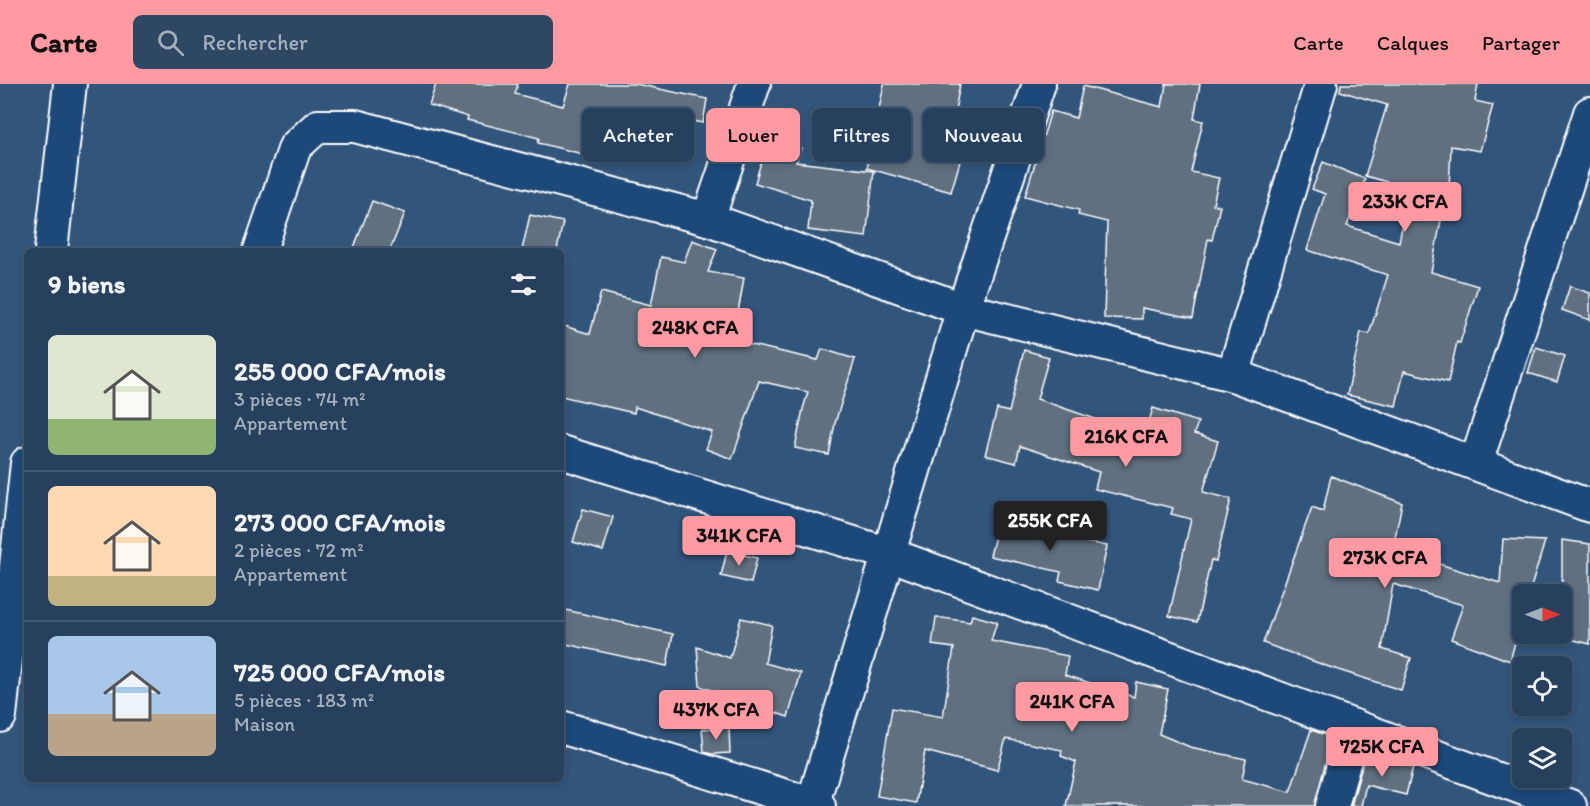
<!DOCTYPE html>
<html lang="fr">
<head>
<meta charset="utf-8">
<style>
  :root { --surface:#26405d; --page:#2e4763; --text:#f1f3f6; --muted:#a4afbc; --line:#425972; --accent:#ff9aa2 }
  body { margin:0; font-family:Itim,sans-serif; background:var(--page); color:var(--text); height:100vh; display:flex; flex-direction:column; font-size:22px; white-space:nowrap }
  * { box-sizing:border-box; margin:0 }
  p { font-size:20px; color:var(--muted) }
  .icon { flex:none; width:33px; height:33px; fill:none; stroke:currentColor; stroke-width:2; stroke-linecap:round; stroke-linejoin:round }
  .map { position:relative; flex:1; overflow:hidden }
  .panel { position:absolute; left:24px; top:164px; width:540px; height:534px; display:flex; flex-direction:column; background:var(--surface); border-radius:9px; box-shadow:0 3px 9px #0003,0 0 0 2px var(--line) }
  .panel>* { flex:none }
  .banner { position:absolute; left:582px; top:24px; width:570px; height:54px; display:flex; gap:12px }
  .needle { width:39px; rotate:90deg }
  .tools { position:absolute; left:1512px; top:500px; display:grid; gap:12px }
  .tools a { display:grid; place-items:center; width:60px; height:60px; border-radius:9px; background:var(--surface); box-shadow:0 3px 9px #0003,0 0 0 2px var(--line); font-size:30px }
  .price { position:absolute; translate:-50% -51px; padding:0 14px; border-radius:6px; background:var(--accent); color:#111; font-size:20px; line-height:39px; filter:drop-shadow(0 2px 3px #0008) }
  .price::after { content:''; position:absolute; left:50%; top:36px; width:18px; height:14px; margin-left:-9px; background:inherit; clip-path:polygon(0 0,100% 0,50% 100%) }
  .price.on { background:#222; color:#fff }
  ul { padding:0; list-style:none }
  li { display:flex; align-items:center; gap:18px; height:150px; padding:0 24px }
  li+li { border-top:2px solid var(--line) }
  li span { display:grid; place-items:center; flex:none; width:168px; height:120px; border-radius:9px; color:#555 }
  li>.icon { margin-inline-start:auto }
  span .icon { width:72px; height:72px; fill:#fffc; stroke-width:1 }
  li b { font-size:26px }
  h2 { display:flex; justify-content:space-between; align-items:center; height:72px; padding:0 24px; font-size:26px }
  .pill { padding:0 21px; border-radius:9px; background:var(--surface); box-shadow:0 3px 9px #0003,0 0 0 2px var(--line); font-size:21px; line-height:54px }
  .pill.on { background:var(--accent); color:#111 }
  header { display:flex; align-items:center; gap:36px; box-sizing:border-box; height:84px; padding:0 30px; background:var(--accent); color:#111 }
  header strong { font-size:28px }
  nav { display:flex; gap:33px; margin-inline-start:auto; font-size:21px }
  .search { width:420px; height:54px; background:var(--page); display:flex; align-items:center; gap:15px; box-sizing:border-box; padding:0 21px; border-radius:9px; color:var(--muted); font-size:22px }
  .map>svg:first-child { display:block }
  .building { fill:#607080; stroke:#fff; stroke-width:1.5 }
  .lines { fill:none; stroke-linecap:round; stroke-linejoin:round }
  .street-casing { stroke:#fff; stroke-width:36 }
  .street { stroke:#1f4a7a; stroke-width:32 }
</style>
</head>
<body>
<header>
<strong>Carte</strong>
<div class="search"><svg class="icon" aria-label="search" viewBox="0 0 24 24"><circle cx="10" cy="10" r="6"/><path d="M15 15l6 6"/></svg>Rechercher</div>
<nav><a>Carte</a><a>Calques</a><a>Partager</a></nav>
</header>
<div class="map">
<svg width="1590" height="722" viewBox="0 0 1590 722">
  <rect width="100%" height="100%" fill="#32557c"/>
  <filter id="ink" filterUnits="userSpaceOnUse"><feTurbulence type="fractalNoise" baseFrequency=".0167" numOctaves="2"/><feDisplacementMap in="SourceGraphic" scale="12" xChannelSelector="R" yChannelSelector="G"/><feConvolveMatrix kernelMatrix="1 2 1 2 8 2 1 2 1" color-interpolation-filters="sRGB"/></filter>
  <g filter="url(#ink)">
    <g class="building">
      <path d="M 436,0 L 518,0 L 515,10 L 563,22 L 570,0 L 636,0 L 707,15 L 703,39 L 614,21 L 611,77 L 538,59 L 539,54 L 467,36 L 468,33 L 429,21 Z"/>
      <path d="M 884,0 L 960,0 L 947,70 L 961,74 L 951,108 L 867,84 Z"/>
      <path d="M 1166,0 L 1200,0 L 1194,35 L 1203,37 L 1191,88 L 1219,94 L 1213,120 L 1220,122 L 1212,156 L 1208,155 L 1193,234 L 1142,224 L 1142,235 L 1104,234 L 1107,138 L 1078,131 L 1079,126 L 1025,112 L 1051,27 L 1076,34 L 1083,2 L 1162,23 Z"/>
      <path d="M 1341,0 L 1478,0 L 1475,17 L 1493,21 L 1480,67 L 1451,62 L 1449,105 L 1447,105 L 1431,188 L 1478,202 L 1460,259 L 1457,258 L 1448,298 L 1404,287 L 1396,322 L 1347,311 L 1361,248 L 1369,250 L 1388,191 L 1307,166 L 1325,110 L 1312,105 L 1323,78 L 1365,95 L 1347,142 L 1399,158 L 1410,104 L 1365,92 L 1387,21 L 1340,7 Z"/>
      <path d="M 768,54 L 801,64 L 796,78 L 874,87 L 866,153 L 808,146 L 811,116 L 755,99 Z"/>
      <path d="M 372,117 L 405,129 L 390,166 L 353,166 Z"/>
      <path d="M 530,131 L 563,138 L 557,166 L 522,166 Z"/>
      <path d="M 692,156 L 717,165 L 708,188 L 744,194 L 736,240 L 742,241 L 738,258 L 818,276 L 822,265 L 855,275 L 835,339 L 829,371 L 795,364 L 803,325 L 808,308 L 759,297 L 732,375 L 706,365 L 712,348 L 635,323 L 634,329 L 561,312 L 561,241 L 590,250 L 601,208 L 651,221 L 661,173 L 684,178 Z"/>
      <path d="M 1570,202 L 1590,209 L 1590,236 L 1562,226 Z"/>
      <path d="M 1536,263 L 1565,272 L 1557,298 L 1528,289 Z"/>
      <path d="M 1024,266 L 1049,273 L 1037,315 L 1145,352 L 1153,324 L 1198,338 L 1194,350 L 1218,357 L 1203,408 L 1231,415 L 1216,477 L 1211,476 L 1197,538 L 1169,532 L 1191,435 L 1171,430 L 1173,424 L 1095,405 L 1099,388 L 1020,362 L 1016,379 L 985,371 L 997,325 L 1009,328 Z"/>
      <path d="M 1331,392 L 1402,419 L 1393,463 L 1440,474 L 1439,480 L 1500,499 L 1503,455 L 1545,457 L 1529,510 L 1522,510 L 1522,533 L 1510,577 L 1451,555 L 1463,521 L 1393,500 L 1382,565 L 1411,574 L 1401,606 L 1332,584 L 1263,559 L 1312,423 L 1323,427 Z"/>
      <path d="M 583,425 L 613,433 L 603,467 L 573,458 Z"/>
      <path d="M 1000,432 L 1050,442 L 1049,450 L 1107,462 L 1098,506 L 1059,497 L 1061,488 L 990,472 Z"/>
      <path d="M 1562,456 L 1590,460 L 1590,560 L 1562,553 Z"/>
      <path d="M 727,467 L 757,474 L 751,499 L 721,492 Z"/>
      <path d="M 561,525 L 673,550 L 667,582 L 561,559 Z"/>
      <path d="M 972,531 L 997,538 L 991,557 L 1068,572 L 1065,591 L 1134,613 L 1136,598 L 1168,605 L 1159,650 L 1190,663 L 1246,675 L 1242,695 L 1290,708 L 1311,646 L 1332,653 L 1315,722 L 1066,722 L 1076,678 L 1061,672 L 1062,666 L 1006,655 L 997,686 L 925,667 L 916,719 L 877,712 L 892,624 L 943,633 L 954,564 L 932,561 L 936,533 L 970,538 Z"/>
      <path d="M 741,534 L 772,541 L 765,579 L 801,589 L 788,633 L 700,602 L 697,563 L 730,574 Z"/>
      <path d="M 729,643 L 730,669 L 712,670 L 704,668 L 702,645 Z"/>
      <path d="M 1365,671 L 1413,683 L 1406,711 L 1366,701 L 1361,722 L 1351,722 Z"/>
    </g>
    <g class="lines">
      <defs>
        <g id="street">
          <path d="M 708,135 L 754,0"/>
          <path d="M 51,166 L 70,0"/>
          <path d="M 260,166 L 295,63 L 318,42 L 355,42 L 708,135 L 963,225 L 1233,291 L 1590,422"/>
          <path d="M 1233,291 L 1321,0"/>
          <path d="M 561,368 L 889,470 L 1570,722"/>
          <path d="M 1476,379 L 1590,29"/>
          <path d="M 0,632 L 27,379"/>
          <path d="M 561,643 L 819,722"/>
          <path d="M 812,722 L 963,225 L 1039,0"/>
          <path d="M 1332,722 L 1354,642"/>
        </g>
      </defs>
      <use href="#street" class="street-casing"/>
      <use href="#street" class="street"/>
    </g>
  </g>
</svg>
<div class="tools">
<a><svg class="needle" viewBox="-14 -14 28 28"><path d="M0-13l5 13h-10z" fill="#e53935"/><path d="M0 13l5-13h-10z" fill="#a4afbc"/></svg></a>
<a><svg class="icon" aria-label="locate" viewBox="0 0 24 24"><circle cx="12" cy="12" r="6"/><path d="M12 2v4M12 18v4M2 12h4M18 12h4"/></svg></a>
<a><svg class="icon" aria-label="layers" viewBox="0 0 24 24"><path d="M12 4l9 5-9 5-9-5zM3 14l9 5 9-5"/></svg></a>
</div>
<b class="price" style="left:1405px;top:149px">233K CFA</b>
<b class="price" style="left:695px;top:275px">248K CFA</b>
<b class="price" style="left:1126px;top:384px">216K CFA</b>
<b class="price on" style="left:1050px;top:468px">255K CFA</b>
<b class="price" style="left:739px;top:483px">341K CFA</b>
<b class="price" style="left:1385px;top:505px">273K CFA</b>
<b class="price" style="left:1072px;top:649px">241K CFA</b>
<b class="price" style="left:716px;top:657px">437K CFA</b>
<b class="price" style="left:1382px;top:694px">725K CFA</b>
<div class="banner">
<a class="pill">Acheter</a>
<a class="pill on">Louer</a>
<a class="pill">Filtres</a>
<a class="pill">Nouveau</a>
</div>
<section class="panel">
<h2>9 biens<svg class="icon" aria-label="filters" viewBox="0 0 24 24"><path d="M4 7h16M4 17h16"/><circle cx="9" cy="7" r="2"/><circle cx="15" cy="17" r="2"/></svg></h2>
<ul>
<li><span style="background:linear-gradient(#dfe7d0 70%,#8fb573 0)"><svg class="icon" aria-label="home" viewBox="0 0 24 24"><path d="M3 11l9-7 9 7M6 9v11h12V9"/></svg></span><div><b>255 000 CFA/mois</b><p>3 pièces · 74 m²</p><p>Appartement</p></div></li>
<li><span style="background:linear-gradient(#ffd9b3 75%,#c2b280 0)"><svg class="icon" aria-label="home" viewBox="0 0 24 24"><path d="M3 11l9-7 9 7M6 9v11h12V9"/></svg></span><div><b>273 000 CFA/mois</b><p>2 pièces · 72 m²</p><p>Appartement</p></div></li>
<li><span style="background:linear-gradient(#a9c7e8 65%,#b9a48a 0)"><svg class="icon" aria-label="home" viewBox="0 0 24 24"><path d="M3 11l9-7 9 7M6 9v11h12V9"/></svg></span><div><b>725 000 CFA/mois</b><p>5 pièces · 183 m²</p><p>Maison</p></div></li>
</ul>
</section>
</div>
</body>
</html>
